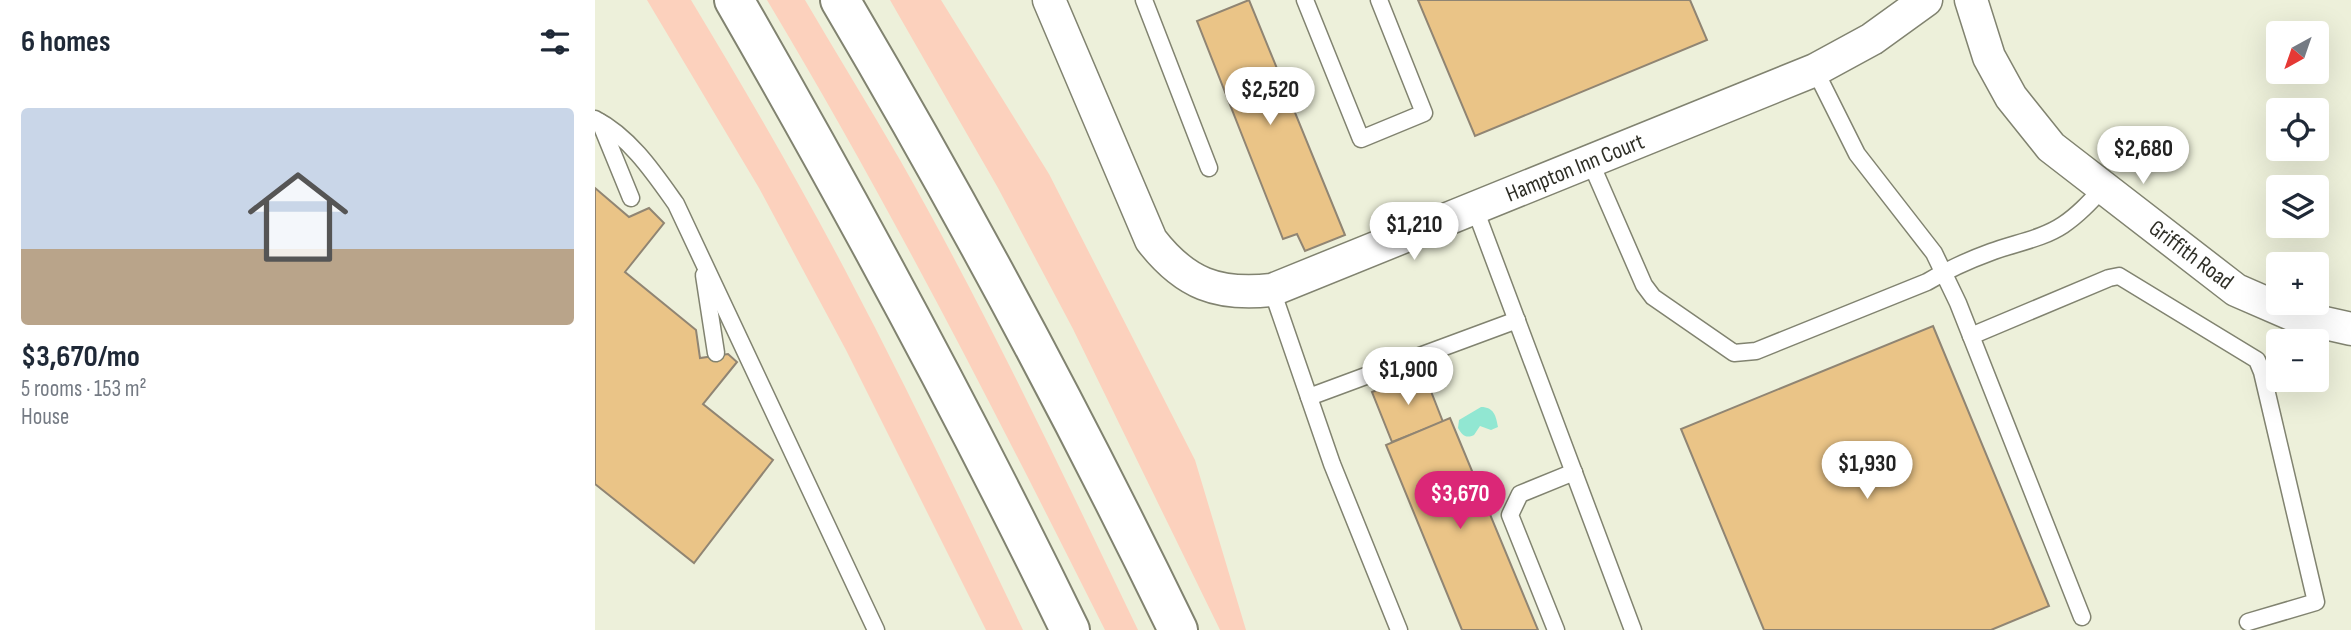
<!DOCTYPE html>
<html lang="en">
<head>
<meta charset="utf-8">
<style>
  :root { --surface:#fff; --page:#f6f6f7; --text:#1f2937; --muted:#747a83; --accent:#db2777 }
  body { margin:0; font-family:"Sofia Sans Condensed",sans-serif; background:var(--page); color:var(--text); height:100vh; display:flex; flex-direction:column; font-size:26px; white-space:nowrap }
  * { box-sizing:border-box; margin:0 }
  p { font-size:23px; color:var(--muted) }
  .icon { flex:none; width:38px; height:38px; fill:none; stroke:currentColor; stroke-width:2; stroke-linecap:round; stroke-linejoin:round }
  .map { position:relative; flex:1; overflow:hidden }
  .panel { display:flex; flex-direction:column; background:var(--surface); width:595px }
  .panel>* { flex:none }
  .needle { width:46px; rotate:220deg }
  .controls { position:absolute; left:1671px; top:21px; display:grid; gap:14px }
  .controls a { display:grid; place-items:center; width:63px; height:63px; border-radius:7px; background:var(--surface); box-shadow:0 7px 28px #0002; font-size:35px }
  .price { position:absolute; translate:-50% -60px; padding:0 16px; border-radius:24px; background:#fff; color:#222; font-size:23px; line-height:46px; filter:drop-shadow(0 2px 4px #0008) }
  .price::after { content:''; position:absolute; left:50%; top:42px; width:21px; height:16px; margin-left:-10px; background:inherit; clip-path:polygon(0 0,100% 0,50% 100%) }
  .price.current { background:var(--accent); color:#fff }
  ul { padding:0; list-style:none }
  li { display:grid; align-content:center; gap:14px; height:371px; padding:0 21px }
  li span { display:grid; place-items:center; height:217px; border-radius:7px; color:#555 }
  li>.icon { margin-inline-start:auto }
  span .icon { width:126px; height:126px; fill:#fffc; stroke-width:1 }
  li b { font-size:30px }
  h2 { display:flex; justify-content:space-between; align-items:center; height:84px; padding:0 21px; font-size:30px }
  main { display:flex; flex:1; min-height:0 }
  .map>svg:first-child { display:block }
  .green { fill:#fcd1bd }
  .water { fill:#91e7d2 }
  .building { fill:#eac487; stroke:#908573; stroke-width:2 }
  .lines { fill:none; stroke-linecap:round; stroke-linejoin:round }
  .lane-casing { stroke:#818370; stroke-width:19 }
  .street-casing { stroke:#818370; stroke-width:35 }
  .highway-casing { stroke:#818370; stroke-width:42 }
  .lane { stroke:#fff; stroke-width:16 }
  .street { stroke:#fff; stroke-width:32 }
  .highway { stroke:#fff; stroke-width:38 }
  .labels { text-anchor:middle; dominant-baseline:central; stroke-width:6; stroke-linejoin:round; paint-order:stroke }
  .street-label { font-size:23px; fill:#2f2f27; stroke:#fff }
</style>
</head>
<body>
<main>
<section class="panel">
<h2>6 homes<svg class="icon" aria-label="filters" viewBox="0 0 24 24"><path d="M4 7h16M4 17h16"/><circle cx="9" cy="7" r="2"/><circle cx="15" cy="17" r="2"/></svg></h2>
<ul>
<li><span style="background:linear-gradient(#c9d6e8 65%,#b9a48a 0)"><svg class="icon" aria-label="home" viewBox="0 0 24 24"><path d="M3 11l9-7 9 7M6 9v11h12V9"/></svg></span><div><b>$3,670/mo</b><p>5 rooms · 153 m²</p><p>House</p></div></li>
</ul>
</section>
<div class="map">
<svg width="1756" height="630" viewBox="0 0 1756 630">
  <rect width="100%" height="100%" fill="#edf0da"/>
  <g class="green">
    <path d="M 52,0 L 96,0 C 149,88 201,177 249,268 C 312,387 370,509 428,630 L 391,630 L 251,350 L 164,188 Z"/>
    <path d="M 172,0 L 210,0 C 241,53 274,106 305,160 C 392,313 467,472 543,630 L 510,630 C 403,417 295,205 172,0 Z"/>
    <path d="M 295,0 L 346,0 L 454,174 L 600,460 L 651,630 L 625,630 L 478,329 L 403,188 Z"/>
  </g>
  <path class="water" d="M 886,407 C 899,407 901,416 903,427 L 896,430 L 885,426 L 879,435 C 871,439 867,435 863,428 L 864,420 Z"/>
  <g class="building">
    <path d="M 654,0 L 750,235 L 710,251 L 702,234 L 688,239 L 602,21 Z"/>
    <path d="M 823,0 L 1095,0 L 1112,40 L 880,136 Z"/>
    <path d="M 0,188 L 34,217 L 54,208 L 69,223 L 30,272 L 101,330 L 105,358 L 133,354 L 142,362 L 108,404 L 178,460 L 99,563 L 0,484 Z"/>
    <path d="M 1338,326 L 1454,606 L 1396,630 L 1169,630 L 1086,429 Z"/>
    <path d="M 828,371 L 848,422 L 797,442 L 777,392 Z"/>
    <path d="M 855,418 L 943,630 L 867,630 L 791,445 Z"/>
  </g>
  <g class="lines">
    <defs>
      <g id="lane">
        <path d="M 549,0 L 614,168"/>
        <path d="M 710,0 L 766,139 L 829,113 L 784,0"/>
        <path d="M 1220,70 L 1262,154 L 1339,253 L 1363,303 L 1487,617"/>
        <path d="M 0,119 C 35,137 59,173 81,204 L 281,630"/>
        <path d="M 5,122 L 36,198"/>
        <path d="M 995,161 L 1049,285 L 1058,297 L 1139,353 L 1161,351 L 1332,282 C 1352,270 1374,260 1396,252 C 1420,243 1447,239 1468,225 C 1483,215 1495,202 1508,188"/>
        <path d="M 880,209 L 1038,630"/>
        <path d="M 109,275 L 121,353"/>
        <path d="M 677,290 L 737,464 L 804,630"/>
        <path d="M 1376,336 L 1514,278 L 1524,276 L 1662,360 L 1667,372 L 1721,602 L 1653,622"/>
        <path d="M 714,397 L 922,320"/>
        <path d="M 961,630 L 915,515 L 925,494 L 979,472"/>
      </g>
      <g id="street">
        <path d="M 454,0 L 556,240 C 590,284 623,296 677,290 L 1220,70 L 1277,39 L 1331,0"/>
        <path d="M 1376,0 L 1394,57 L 1416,97 L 1456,147 L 1641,290 L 1703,317 L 1756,329"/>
      </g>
      <g id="highway">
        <path d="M 139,0 C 258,207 371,416 475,630"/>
        <path d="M 245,0 C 366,205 479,416 583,630"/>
      </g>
    </defs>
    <use href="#lane" class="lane-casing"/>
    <use href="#street" class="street-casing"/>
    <use href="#highway" class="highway-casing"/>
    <use href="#lane" class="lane"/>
    <use href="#street" class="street"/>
    <use href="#highway" class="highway"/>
  </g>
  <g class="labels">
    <g class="street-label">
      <text transform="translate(980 168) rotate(-22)">Hampton Inn Court</text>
      <text transform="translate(1596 255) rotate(37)">Griffith Road</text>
    </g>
  </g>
</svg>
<div class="controls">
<a><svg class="needle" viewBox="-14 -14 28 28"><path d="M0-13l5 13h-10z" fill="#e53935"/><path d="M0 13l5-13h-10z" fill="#747a83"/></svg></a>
<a><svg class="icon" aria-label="locate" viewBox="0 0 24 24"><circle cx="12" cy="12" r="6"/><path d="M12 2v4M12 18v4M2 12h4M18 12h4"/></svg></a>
<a><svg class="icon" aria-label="layers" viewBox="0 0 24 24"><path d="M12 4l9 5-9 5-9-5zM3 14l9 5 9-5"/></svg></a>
<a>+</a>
<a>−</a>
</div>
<b class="price" style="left:675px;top:127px">$2,520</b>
<b class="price" style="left:1548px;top:186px">$2,680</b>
<b class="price" style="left:819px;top:262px">$1,210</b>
<b class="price" style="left:813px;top:407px">$1,900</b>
<b class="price" style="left:1272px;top:501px">$1,930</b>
<b class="price current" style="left:865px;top:531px">$3,670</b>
</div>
</main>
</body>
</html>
